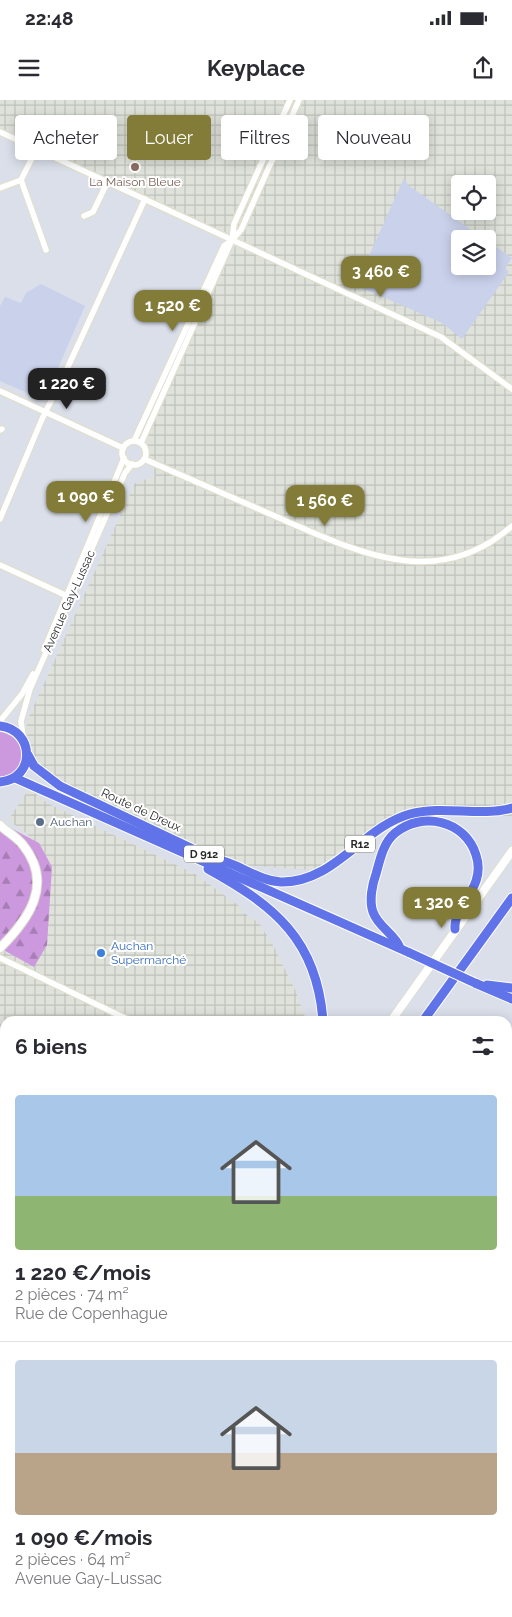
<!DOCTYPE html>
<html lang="fr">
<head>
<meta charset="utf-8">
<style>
  :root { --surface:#fff; --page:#f7f7f7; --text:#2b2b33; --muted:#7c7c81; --line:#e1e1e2; --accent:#837c39 }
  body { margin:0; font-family:Raleway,sans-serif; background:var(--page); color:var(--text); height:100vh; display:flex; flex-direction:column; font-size:19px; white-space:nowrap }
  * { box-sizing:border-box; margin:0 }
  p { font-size:16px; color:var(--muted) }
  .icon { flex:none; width:28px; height:28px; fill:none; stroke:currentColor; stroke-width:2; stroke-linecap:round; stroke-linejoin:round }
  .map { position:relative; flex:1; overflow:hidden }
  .sheet { position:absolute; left:0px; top:916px; width:512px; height:601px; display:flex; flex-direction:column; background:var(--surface); border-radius:15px 15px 0 0; box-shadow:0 2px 12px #0003 }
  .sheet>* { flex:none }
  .hud { position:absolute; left:15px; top:15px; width:482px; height:45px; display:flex; gap:10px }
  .tools { position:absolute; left:451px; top:75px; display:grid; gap:10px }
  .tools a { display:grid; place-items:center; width:45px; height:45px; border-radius:5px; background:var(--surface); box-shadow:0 2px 12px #0003; font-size:25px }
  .price { position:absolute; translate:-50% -42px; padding:0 11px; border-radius:10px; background:var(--accent); color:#fff; font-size:16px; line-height:32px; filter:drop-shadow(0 1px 2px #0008) }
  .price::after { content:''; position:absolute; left:50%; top:30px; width:15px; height:11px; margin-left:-8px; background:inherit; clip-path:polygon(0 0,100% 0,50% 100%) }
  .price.active { background:#222; color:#fff }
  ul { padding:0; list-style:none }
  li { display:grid; align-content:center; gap:10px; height:265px; padding:0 15px }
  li+li { border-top:1px solid var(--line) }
  li span { display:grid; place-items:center; height:155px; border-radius:5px; color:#555 }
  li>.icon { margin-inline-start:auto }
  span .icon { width:90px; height:90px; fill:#fffc; stroke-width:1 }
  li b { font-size:21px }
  h2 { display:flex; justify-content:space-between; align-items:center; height:60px; padding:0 15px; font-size:21px }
  .chip { padding:0 18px; border-radius:5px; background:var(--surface); box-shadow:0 2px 12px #0003; font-size:18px; line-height:45px }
  .chip.active { background:var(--accent); color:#fff }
  .status { display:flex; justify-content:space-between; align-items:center; height:35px; padding:0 25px; background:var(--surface); direction:ltr }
  .status svg { height:14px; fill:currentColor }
  header { display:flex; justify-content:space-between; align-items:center; height:65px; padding:0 15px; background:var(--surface); font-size:22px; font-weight:700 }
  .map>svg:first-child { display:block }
  .industrial { fill:url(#industrial-grid); fill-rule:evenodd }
  .education { fill:#cad1eb }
  .grass { fill:#cd99de }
  .forest { fill:url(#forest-firs) }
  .park { fill:url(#park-crowns) }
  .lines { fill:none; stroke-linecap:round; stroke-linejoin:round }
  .street-casing { stroke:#e0dfcf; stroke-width:8 }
  .secondary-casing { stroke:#e0dfcf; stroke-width:10 }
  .primary-casing { stroke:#fff; stroke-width:11 }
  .street { stroke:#fff; stroke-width:5.5 }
  .secondary { stroke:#fff; stroke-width:8 }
  .primary { stroke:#6073e8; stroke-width:9 }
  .primary-bridge-casing { stroke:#fff; stroke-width:11; stroke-linecap:butt }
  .primary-bridge { stroke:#6073e8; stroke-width:9 }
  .education-dot { fill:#8d6e63; stroke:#fff; stroke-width:2 }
  .service-dot { fill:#5c6f8a; stroke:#fff; stroke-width:2 }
  .shop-dot { fill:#3f7fe0; stroke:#fff; stroke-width:2 }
  .labels { text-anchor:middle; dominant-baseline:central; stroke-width:4; stroke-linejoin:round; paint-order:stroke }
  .shield { fill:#fff; stroke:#686868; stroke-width:1 }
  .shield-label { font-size:11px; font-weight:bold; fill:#282828 }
  .education-label { font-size:12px; fill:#785e54; stroke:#fff }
  .street-label { font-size:12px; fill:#282828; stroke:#fff }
  .service-label { font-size:12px; fill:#4e5e75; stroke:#fff; text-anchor:start }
  .shop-label { font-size:12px; fill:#366cbe; stroke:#fff; text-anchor:start }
</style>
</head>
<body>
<div class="status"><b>22:48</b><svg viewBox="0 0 49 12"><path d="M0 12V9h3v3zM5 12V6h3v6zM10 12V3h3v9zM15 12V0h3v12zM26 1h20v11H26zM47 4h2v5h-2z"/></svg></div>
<header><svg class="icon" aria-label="menu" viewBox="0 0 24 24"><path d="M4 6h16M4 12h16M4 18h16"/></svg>Keyplace<svg class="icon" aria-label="share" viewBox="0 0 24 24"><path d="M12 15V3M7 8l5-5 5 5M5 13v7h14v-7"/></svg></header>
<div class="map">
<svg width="512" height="1517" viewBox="0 0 512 1517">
  <defs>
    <pattern id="industrial-grid" width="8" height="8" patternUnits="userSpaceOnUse" patternTransform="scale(1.25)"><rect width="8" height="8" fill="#dfe2da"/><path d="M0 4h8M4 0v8" fill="none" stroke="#bfc2bb"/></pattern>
    <pattern id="forest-firs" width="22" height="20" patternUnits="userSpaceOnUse" patternTransform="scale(1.25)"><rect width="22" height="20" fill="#cd99de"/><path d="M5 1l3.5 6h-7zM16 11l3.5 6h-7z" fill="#a67db4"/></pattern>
    <pattern id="park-crowns" width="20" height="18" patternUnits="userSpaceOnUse" patternTransform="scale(1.25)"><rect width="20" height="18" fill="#cd99de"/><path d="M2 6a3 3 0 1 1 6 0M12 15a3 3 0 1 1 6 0" fill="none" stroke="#a67db4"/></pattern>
  </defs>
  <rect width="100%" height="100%" fill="#dadfea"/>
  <g class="industrial">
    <path d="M 0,0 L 512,0 L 512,716 L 455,715 L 405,720 L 367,738 L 325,771 L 241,765 L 82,704 L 37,670 L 28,659 L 27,621 L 135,383 L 155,376 L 148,355 L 141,345 L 173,270 L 236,144 L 0,32 ZM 460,84 L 488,84 L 488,111 L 460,111 ZM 460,139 L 488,139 L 488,166 L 460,166 Z"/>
    <path d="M 29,689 L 47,703 L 195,774 L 242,808 L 241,811 L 259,823 L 274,847 L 296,892 L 306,920 L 5,921 L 5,1404 L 0,1404 L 0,849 L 10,855 L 14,847 L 36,744 L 26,733 L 8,720 Z"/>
  </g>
  <g class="education">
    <path d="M 404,78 L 408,85 L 484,139 L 460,139 L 460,166 L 488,166 L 488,141 L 512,158 L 505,168 L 509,172 L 462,239 L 442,223 L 356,185 Z"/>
    <path d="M 41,184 L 85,206 L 44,300 L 0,281 L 0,206 L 5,197 L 21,203 L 26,193 Z"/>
    <path d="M 354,1513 L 354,1512 L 429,1513 L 427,1517 L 353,1517 Z"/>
  </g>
  <path class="grass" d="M 0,632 C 19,634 31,658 14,673 C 11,676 5,677 0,679 Z"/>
  <g class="forest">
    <path d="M 0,720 L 5,725 L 39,743 L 52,767 L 47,845 L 34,867 L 0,848 Z"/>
    <path d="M 512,961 L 512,1034 L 508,1034 L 508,962 Z"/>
  </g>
  <path class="park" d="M 508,1101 L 512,1102 L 512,1160 L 508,1160 Z"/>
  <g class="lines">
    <defs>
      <g id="street">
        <path d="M 0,32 L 441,237 L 512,289"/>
        <path d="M 21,80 L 46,150"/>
        <path d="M 0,88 L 21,80 L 36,50"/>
        <path d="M 84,116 L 93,112 L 107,83"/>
        <path d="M 0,291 L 123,348"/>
        <path d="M 0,330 L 2,329"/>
        <path d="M 134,341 L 224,146 L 232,140 L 234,124 L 290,0"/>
        <circle cx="134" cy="353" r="12"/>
        <path d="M 141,343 L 232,140 L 241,130 L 299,0"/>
        <path d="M 144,359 C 188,378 233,398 277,417 C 355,451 437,493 512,426"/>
        <path d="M 0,419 L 42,319 L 67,269 L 145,99"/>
        <path d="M 0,465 L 65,495"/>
        <path d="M 44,550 L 124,358"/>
        <path d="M 0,621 L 22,594 L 33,574"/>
        <path d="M 23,637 L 21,621 L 30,589 L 125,373 L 132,364"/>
        <path d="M 0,858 L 131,921"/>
        <path d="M 511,1195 L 511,1204"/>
        <path d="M 508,1317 L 512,1342"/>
        <path d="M 508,1382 L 512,1360"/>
        <path d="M 508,1388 L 512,1392"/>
        <path d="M 0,1432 L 5,1419"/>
        <path d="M 291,1512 L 293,1517"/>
        <path d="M 485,1512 L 506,1517"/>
        <path d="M 192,1517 L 193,1512"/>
        <path d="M 225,1517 L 226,1512"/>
        <path d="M 339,1517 L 340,1512"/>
      </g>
      <g id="secondary">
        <path d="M 0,725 C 7,732 17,737 23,745 C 54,784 29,819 0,848"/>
        <path d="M 391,921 L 512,751"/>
        <path d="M 508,1040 L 512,1039"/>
        <path d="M 0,1082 L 5,1095"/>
        <path d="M 0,1147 L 5,1123"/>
        <path d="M 0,1410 L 5,1411"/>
        <path d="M 16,1517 L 18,1512"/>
        <path d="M 134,1517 L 135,1512"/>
      </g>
      <g id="primary">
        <path d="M 0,626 C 35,630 36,679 0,682"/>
        <path d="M 28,655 L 34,666 L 60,686 L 214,759"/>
        <path d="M 15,678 L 410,853"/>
        <path d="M 214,759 C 238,762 257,781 281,782 C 334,783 363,727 410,714 C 444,705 479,717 512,708"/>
        <path d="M 208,769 C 275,806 317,840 323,921"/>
        <path d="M 400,848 C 395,834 378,827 373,812 C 369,801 372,785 376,774 C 380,760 383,743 395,733 C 422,711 465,720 476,755 C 487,788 453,806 455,829"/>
        <path d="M 475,883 L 512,899"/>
        <path d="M 487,885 L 512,888"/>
        <path d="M 423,921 L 512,798"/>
        <path d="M 508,946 L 512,946"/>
      </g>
    </defs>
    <use href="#street" class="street-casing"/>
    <use href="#secondary" class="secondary-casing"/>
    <use href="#primary" class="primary-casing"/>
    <use href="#street" class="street"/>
    <use href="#secondary" class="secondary"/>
    <use href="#primary" class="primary"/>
    <defs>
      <path id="primary-bridge" d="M 410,853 L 475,883"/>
    </defs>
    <use href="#primary-bridge" class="primary-bridge-casing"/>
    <use href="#primary-bridge" class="primary-bridge"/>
  </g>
  <circle class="education-dot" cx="135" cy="67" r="5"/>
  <circle class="service-dot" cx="40" cy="722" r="5"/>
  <circle class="shop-dot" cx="101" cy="853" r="5"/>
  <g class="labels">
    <g class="shield">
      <rect x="345" y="735.5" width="30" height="17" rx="4"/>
      <rect x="184" y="745.5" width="40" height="17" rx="4"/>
    </g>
    <g class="shield-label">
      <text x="360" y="744">R12</text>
      <text x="204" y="754">D 912</text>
    </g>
    <g class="education-label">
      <text x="135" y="82">La Maison Bleue</text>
    </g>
    <g class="street-label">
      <text transform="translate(69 501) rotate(-66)">Avenue Gay-Lussac</text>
      <text transform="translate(141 710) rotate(25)">Route de Dreux</text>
    </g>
    <g class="service-label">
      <text x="50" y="722">Auchan</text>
    </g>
    <g class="shop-label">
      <text x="111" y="846">Auchan<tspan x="111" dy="14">Supermarché</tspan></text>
    </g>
  </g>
</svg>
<div class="tools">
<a><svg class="icon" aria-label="locate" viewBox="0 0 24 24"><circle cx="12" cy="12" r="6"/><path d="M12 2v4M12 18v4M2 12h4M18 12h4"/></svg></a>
<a><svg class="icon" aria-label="layers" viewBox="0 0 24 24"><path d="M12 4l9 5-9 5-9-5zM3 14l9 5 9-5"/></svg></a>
</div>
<b class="price" style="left:381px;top:198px">3 460 €</b>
<b class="price" style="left:173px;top:232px">1 520 €</b>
<b class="price active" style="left:67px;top:310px">1 220 €</b>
<b class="price" style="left:86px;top:423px">1 090 €</b>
<b class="price" style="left:325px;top:427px">1 560 €</b>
<b class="price" style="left:442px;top:829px">1 320 €</b>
<div class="hud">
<a class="chip">Acheter</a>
<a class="chip active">Louer</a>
<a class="chip">Filtres</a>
<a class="chip">Nouveau</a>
</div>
<section class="sheet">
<h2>6 biens<svg class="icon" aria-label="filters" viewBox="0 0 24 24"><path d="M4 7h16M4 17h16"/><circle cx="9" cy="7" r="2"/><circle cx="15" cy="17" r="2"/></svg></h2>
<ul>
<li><span style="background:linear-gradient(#a9c7e8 65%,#8fb573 0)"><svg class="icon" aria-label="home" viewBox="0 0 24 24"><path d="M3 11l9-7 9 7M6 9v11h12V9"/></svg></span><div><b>1 220 €/mois</b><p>2 pièces · 74 m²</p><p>Rue de Copenhague</p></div></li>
<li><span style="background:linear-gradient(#c9d6e8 60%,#b9a48a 0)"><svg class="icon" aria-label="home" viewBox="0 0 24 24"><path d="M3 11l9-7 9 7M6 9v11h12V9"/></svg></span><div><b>1 090 €/mois</b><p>2 pièces · 64 m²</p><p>Avenue Gay-Lussac</p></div></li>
</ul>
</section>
</div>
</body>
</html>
